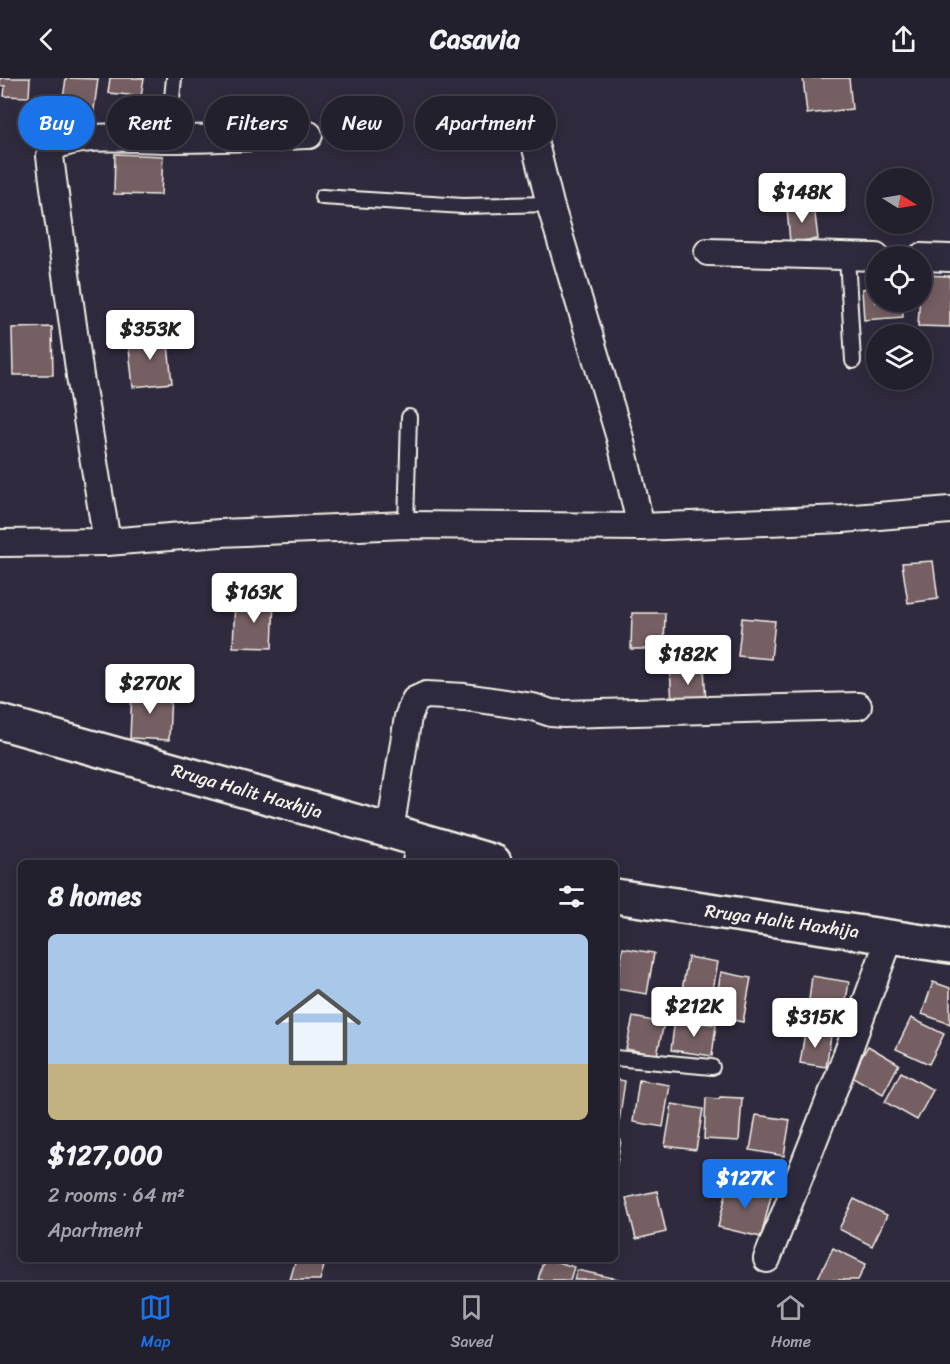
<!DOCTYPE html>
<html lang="en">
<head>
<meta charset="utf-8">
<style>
  :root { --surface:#23202e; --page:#2f2d3a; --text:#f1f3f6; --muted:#a3a3aa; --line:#403e4a; --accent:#1a73e8 }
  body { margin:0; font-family:Sriracha,sans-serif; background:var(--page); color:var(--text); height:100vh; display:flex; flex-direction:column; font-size:22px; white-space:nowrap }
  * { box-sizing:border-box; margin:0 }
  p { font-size:20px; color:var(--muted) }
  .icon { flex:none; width:33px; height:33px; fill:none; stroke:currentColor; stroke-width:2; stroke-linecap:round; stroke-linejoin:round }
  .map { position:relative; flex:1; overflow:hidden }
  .drawer { position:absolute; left:18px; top:782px; width:600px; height:402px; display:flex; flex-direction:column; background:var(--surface); border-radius:9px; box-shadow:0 3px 15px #0003,0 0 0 2px var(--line) }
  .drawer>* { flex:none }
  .guide { position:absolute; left:18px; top:18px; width:600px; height:54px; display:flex; gap:12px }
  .needle { width:39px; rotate:101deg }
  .tools { position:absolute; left:866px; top:90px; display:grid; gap:12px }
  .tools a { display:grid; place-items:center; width:66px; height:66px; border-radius:50%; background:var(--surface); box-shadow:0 3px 15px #0003,0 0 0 2px var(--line); font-size:30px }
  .price { position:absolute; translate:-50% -51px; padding:0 14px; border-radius:6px; background:#fff; color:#222; font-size:20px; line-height:39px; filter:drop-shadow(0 2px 3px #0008) }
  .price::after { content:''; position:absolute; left:50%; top:36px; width:18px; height:14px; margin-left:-9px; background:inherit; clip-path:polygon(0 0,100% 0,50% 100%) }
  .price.current { background:var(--accent); color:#fff }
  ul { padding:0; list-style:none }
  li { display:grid; align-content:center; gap:12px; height:318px; padding:0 30px }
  li span { display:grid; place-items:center; height:186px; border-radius:9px; color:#555 }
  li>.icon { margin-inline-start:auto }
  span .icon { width:108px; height:108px; fill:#fffc; stroke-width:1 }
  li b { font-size:26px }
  h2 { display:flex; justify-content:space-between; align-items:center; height:72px; padding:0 30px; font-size:26px }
  .chip { padding:0 21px; border-radius:27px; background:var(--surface); box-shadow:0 3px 15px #0003,0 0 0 2px var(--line); font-size:21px; line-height:54px }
  .chip.current { background:var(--accent); color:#fff }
  header { display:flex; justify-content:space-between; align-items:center; height:78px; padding:0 30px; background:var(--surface); font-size:27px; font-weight:700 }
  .dock { display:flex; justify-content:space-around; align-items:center; height:84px; border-top:2px solid var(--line); background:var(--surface); font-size:16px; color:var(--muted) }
  .dock a { display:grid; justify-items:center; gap:3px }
  .dock .current { color:var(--accent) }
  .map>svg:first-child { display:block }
  .building { fill:#745e63; stroke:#f4f1e8; stroke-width:1.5 }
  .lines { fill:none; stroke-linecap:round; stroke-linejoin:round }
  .service-casing { stroke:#f4f1e8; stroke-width:18 }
  .minor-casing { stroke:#f4f1e8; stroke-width:30 }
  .tertiary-casing { stroke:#f4f1e8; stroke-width:38 }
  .service { stroke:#2f2a3d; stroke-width:14 }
  .minor { stroke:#2f2a3d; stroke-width:26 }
  .tertiary { stroke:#2f2a3d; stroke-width:33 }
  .labels { text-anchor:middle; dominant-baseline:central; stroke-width:5; stroke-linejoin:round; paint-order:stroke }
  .street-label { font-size:18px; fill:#f4f1e8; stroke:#2f2a3d }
</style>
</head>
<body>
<header><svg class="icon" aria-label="back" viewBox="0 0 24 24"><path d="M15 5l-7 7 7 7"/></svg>Casavia<svg class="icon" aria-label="share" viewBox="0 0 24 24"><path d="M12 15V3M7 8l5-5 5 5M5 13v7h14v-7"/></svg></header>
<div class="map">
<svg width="950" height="1202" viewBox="0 0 950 1202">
  <rect width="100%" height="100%" fill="#2f2a3d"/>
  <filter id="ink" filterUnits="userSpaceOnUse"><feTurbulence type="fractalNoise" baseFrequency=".0167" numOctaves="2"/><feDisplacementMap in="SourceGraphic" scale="12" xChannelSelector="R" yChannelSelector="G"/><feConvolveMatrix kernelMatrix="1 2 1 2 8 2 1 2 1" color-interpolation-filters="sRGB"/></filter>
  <g filter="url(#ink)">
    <g class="building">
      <path d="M 0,0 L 30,0 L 29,19 L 4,18 L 5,8 L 0,8 Z"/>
      <path d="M 66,0 L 98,1 L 93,39 L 61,35 Z"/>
      <path d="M 110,0 L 144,0 L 141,18 L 108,15 Z"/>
      <path d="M 803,0 L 849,0 L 852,31 L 807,36 Z"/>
      <path d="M 115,76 L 163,78 L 161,117 L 114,116 Z"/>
      <path d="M 814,128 L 818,161 L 790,164 L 787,131 Z"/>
      <path d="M 921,197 L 950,198 L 950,249 L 918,248 Z"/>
      <path d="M 876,209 L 876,224 L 902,224 L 903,239 L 864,242 L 862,211 Z"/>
      <path d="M 52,249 L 53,297 L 13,297 L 12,250 Z"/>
      <path d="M 167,257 L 172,305 L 133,309 L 128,261 Z"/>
      <path d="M 933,483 L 938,521 L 908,525 L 902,485 Z"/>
      <path d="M 235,521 L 274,522 L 272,570 L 233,569 Z"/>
      <path d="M 632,535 L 665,535 L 664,571 L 631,571 Z"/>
      <path d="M 742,540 L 775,543 L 771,581 L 738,578 Z"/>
      <path d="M 704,588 L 706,626 L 672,627 L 670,590 Z"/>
      <path d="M 132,612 L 171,614 L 169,662 L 130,660 Z"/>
      <path d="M 623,870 L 654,875 L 647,916 L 616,911 Z"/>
      <path d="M 688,879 L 718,884 L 710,928 L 680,923 Z"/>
      <path d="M 721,894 L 751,900 L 743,944 L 713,938 Z"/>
      <path d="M 812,898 L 849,904 L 844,935 L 808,930 Z"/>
      <path d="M 933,904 L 950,910 L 950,946 L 922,936 Z"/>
      <path d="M 633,939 L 664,945 L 657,977 L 626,971 Z"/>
      <path d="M 911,940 L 944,956 L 929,986 L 896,971 Z"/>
      <path d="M 675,941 L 716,947 L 712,978 L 671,972 Z"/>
      <path d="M 805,954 L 831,958 L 826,989 L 800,985 Z"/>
      <path d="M 868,968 L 899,986 L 883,1016 L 851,998 Z"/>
      <path d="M 901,994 L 933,1012 L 917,1042 L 885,1024 Z"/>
      <path d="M 615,1001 L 625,1003 L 619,1044 L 615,1043 Z"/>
      <path d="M 639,1002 L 670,1007 L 663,1049 L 633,1044 Z"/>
      <path d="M 720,1019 L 742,1020 L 739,1063 L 704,1061 L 706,1020 L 719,1021 Z"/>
      <path d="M 672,1026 L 703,1031 L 696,1072 L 665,1068 Z"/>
      <path d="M 756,1037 L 790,1042 L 784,1078 L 750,1072 Z"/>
      <path d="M 615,1061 L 621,1062 L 615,1097 Z"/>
      <path d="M 729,1104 L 772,1114 L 761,1159 L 718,1149 Z"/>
      <path d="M 657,1113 L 666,1154 L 636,1161 L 626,1120 Z"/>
      <path d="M 854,1121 L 887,1137 L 872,1168 L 839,1151 Z"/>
      <path d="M 833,1170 L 866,1186 L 858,1202 L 822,1202 L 818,1200 Z"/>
      <path d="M 544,1180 L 574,1189 L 570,1202 L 538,1202 Z"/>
      <path d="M 296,1181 L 324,1188 L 320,1202 L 290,1202 Z"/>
      <path d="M 577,1192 L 622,1202 L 574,1202 Z"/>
    </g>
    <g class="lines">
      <defs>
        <g id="service">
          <path d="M 168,61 L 174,0"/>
          <path d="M 322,119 L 463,128 L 550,126"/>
          <path d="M 847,179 L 853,283"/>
          <path d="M 406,447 L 409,339"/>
          <path d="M 615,980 L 712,989"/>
        </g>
        <g id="minor">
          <path d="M 532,54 L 550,126 L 620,360 L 641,449"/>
          <path d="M 708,174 L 876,179"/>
          <path d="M 921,179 L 950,180"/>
          <path d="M 107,464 L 80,298 L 53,102 L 50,78 L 54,69 C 84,54 133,61 167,61 C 214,61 261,59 309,57"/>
          <path d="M 0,465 L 107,464 L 220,455 L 406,447 L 641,449 L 843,441 L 950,432"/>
          <path d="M 390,753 L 408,639 L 415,622 L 426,617 L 465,619 L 533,629 L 551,635 L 564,636 L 858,628"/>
          <path d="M 416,784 L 420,762"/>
          <path d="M 767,1181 L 839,998 L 890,859"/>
        </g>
        <g id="tertiary">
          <path d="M 0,644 L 390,753 L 494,784"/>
          <path d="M 615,818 L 950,868"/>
        </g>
      </defs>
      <use href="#service" class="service-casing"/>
      <use href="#minor" class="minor-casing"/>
      <use href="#tertiary" class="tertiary-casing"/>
      <use href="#service" class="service"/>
      <use href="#minor" class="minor"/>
      <use href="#tertiary" class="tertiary"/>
    </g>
  </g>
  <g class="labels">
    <g class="street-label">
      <text transform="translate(247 713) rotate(16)">Rruga Halit Haxhija</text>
      <text transform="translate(782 843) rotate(8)">Rruga Halit Haxhija</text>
    </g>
  </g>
</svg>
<div class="tools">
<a><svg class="needle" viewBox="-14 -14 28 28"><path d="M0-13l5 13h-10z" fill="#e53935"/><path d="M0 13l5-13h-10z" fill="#a3a3aa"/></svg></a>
<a><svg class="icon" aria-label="locate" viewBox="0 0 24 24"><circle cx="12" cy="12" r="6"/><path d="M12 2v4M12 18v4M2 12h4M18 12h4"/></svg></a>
<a><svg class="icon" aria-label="layers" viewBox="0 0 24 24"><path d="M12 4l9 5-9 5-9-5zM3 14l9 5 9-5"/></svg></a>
</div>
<b class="price" style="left:802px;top:146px">$148K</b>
<b class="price" style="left:150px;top:283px">$353K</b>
<b class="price" style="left:254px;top:546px">$163K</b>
<b class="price" style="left:688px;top:608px">$182K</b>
<b class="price" style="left:150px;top:637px">$270K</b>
<b class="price" style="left:694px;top:960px">$212K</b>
<b class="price" style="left:815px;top:971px">$315K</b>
<b class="price current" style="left:745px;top:1132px">$127K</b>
<div class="guide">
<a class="chip current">Buy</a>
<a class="chip">Rent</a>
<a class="chip">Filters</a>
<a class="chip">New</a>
<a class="chip">Apartment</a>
</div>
<section class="drawer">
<h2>8 homes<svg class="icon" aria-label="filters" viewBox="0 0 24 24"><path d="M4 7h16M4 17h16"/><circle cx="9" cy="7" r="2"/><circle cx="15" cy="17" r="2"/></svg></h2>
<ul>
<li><span style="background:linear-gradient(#a9c7e8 70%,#c2b280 0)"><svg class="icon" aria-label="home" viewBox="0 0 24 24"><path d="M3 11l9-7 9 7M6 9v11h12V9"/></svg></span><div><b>$127,000</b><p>2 rooms · 64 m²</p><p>Apartment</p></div></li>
</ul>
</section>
</div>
<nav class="dock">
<a class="current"><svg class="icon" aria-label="map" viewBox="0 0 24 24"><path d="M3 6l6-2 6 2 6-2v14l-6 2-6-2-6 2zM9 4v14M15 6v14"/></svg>Map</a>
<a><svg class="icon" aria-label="saved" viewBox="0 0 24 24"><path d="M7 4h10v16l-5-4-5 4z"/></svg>Saved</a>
<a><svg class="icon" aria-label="home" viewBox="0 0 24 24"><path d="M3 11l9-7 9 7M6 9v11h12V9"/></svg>Home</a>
</nav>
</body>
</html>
